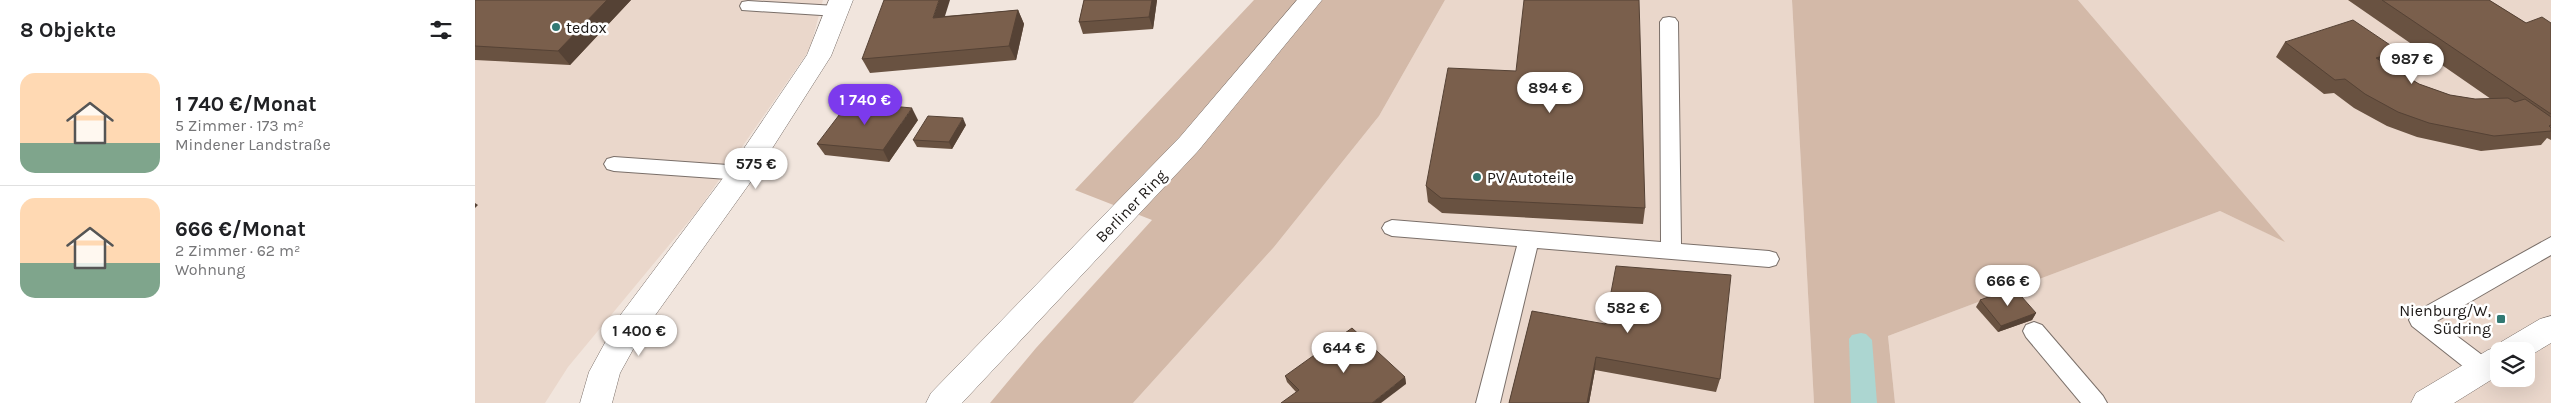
<!DOCTYPE html>
<html lang="de">
<head>
<meta charset="utf-8">
<style>
  :root { --surface:#fff; --page:#f6f6f6; --text:#202124; --muted:#757577; --line:#e0e0e0; --accent:#7c3aed }
  body { margin:0; font-family:Karla,sans-serif; background:var(--page); color:var(--text); height:100vh; display:flex; flex-direction:column; font-size:19px; white-space:nowrap }
  * { box-sizing:border-box; margin:0 }
  p { font-size:16px; color:var(--muted) }
  .icon { flex:none; width:28px; height:28px; fill:none; stroke:currentColor; stroke-width:2; stroke-linecap:round; stroke-linejoin:round }
  .map { position:relative; flex:1; overflow:hidden }
  .details { display:flex; flex-direction:column; background:var(--surface); width:475px }
  .details>* { flex:none }
  .fabs { position:absolute; left:2015px; top:342px; display:grid; gap:10px }
  .fabs a { display:grid; place-items:center; width:45px; height:45px; border-radius:10px; background:var(--surface); box-shadow:0 5px 20px #0002; font-size:25px }
  .price { position:absolute; translate:-50% -42px; padding:0 11px; border-radius:18px; background:#fff; color:#222; font-size:16px; line-height:32px; filter:drop-shadow(0 1px 2px #0008) }
  .price::after { content:''; position:absolute; left:50%; top:30px; width:15px; height:11px; margin-left:-8px; background:inherit; clip-path:polygon(0 0,100% 0,50% 100%) }
  .price.selected { background:var(--accent); color:#fff }
  ul { padding:0; list-style:none }
  li { display:flex; align-items:center; gap:15px; height:125px; padding:0 20px }
  li+li { border-top:1px solid var(--line) }
  li span { display:grid; place-items:center; flex:none; width:140px; height:100px; border-radius:15px; color:#555 }
  li>.icon { margin-inline-start:auto }
  span .icon { width:60px; height:60px; fill:#fffc; stroke-width:1 }
  li b { font-size:21px }
  h2 { display:flex; justify-content:space-between; align-items:center; height:60px; padding:0 20px; font-size:21px }
  main { display:flex; flex:1; min-height:0 }
  .map>svg:first-child { display:block }
  .built { fill:#ead7cb; fill-rule:evenodd }
  .green { fill:#d3b9a8 }
  .water { fill:#acd6d1 }
  .lines { fill:none; stroke-linecap:round; stroke-linejoin:round }
  .lane-casing { stroke:#7a6f69; stroke-width:2 }
  .street-casing { stroke:#7a6f69; stroke-width:1 }
  .primary-casing { stroke:#7a6f69; stroke-width:1 }
  .lane { fill:#fff; fill-rule:evenodd }
  .street { fill:#fff; fill-rule:evenodd }
  .primary { fill:#fff; fill-rule:evenodd }
  .wall { fill:#695241 }
  .shaded-wall { fill:#554235 }
  .building { fill:#7a5f4c; stroke:#554235 }
  .poi-dot { fill:#327973; stroke:#fff; stroke-width:2 }
  .labels { text-anchor:middle; dominant-baseline:central; stroke-width:5; stroke-linejoin:round; paint-order:stroke }
  .poi-label { font-size:16px; fill:#1d1917; stroke:#fff; text-anchor:start }
  .street-label { font-size:16px; fill:#1d1917; stroke:#fff }
</style>
</head>
<body>
<main>
<section class="details">
<h2>8 Objekte<svg class="icon" aria-label="filters" viewBox="0 0 24 24"><path d="M4 7h16M4 17h16"/><circle cx="9" cy="7" r="2"/><circle cx="15" cy="17" r="2"/></svg></h2>
<ul>
<li><span style="background:linear-gradient(#ffd9b3 70%,#7fa58c 0)"><svg class="icon" aria-label="home" viewBox="0 0 24 24"><path d="M3 11l9-7 9 7M6 9v11h12V9"/></svg></span><div><b>1 740 €/Monat</b><p>5 Zimmer · 173 m²</p><p>Mindener Landstraße</p></div></li>
<li><span style="background:linear-gradient(#ffd9b3 65%,#7fa58c 0)"><svg class="icon" aria-label="home" viewBox="0 0 24 24"><path d="M3 11l9-7 9 7M6 9v11h12V9"/></svg></span><div><b>666 €/Monat</b><p>2 Zimmer · 62 m²</p><p>Wohnung</p></div></li>
</ul>
</section>
<div class="map">
<svg width="2076" height="403" viewBox="0 0 2076 403">
  <rect width="100%" height="100%" fill="#f1e5dd"/>
  <g class="built">
    <path d="M 0,0 L 348,0 L 335,49 L 224,209 L 93,367 L 70,403 L 0,403 Z"/>
    <path d="M 970,0 L 1317,0 L 1339,403 L 658,403 L 799,247 L 904,116 Z"/>
    <path d="M 1603,0 L 2076,0 L 2076,403 L 1420,403 L 1413,336 L 1745,211 L 1809,241 ZM 2024,351 L 2051,351 L 2051,379 L 2024,379 Z"/>
  </g>
  <g class="green">
    <path d="M 779,0 L 970,0 L 904,116 L 799,247 L 658,403 L 515,403 L 561,348 L 677,220 L 600,190 Z"/>
    <path d="M 1317,0 L 1603,0 L 1810,242 L 1745,211 L 1413,336 L 1420,403 L 1339,403 Z"/>
  </g>
  <path class="water" d="M 1386,333 L 1391,334 L 1397,340 L 1402,403 L 1376,403 L 1374,339 L 1377,335 Z"/>
  <g class="lines">
    <defs>
      <g id="lane">
        <path d="M 273,1 L 362,6 L 368,7 L 370,11 L 368,15 L 362,16 L 267,10 L 265,6 L 267,2 Z"/>
        <path d="M 1194,17 L 1200,18 L 1203,22 L 1206,244 L 1294,251 L 1301,253 L 1304,259 L 1301,265 L 1294,267 L 1062,248 L 1025,403 L 1001,403 L 1042,246 L 917,236 L 910,233 L 907,228 L 910,223 L 917,220 L 1186,242 L 1185,22 L 1188,18 Z"/>
        <path d="M 139,157 L 267,166 L 274,168 L 277,173 L 274,178 L 267,180 L 139,171 L 132,169 L 129,164 L 132,159 Z"/>
        <path d="M 2076,237 L 2076,255 L 1962,321 L 2015,361 L 2018,368 L 2015,375 L 2007,378 L 1999,375 L 1937,326 L 1934,320 L 1937,314 Z"/>
        <path d="M 1559,322 L 1567,325 L 1628,396 L 1632,403 L 1606,403 L 1551,337 L 1548,331 L 1551,325 Z"/>
      </g>
      <path id="street" d="M 354,0 L 378,0 L 356,56 L 277,180 L 166,335 L 145,373 L 137,403 L 105,403 L 114,372 L 144,317 L 257,166 L 332,55 Z"/>
      <g id="primary">
        <path d="M 822,0 L 847,0 L 723,151 L 487,403 L 451,403 L 456,393 L 705,137 Z"/>
        <path d="M 2076,316 L 2076,343 L 2051,358 L 2051,351 L 2024,351 L 2024,375 L 1979,403 L 1936,403 L 1941,393 L 2013,350 L 2024,346 L 2026,342 L 2065,319 Z"/>
      </g>
    </defs>
    <use href="#lane" class="lane-casing"/>
    <use href="#street" class="street-casing"/>
    <use href="#primary" class="primary-casing"/>
    <use href="#lane" class="lane"/>
    <use href="#street" class="street"/>
    <use href="#primary" class="primary"/>
  </g>
  <g class="wall">
    <path d="M 0,0 L 156,0 L 95,65 L 0,60 Z"/>
    <path d="M 609,0 L 682,0 L 678,29 L 608,34 L 604,22 Z"/>
    <path d="M 1873,0 L 2014,0 L 2051,23 L 2076,23 L 2076,140 L 2072,138 L 2066,145 L 2006,151 L 1942,137 L 1912,126 L 1879,108 L 1859,93 L 1849,94 L 1801,57 L 1810,42 L 1924,51 L 1913,65 L 1944,84 L 1975,95 L 2000,99 L 2016,99 Z"/>
    <path d="M 543,10 L 549,24 L 541,60 L 395,73 L 387,59 L 470,16 Z"/>
    <path d="M 1041,71 L 1170,208 L 1168,224 L 967,213 L 953,202 L 951,186 Z"/>
    <path d="M 443,120 L 414,162 L 350,155 L 342,144 Z"/>
    <path d="M 491,125 L 477,149 L 442,147 L 438,140 Z"/>
    <path d="M 1505,300 L 1561,313 L 1557,320 L 1523,332 L 1501,307 Z"/>
    <path d="M 1057,311 L 1245,379 L 1241,392 L 1120,370 L 1114,403 L 1034,403 Z"/>
    <path d="M 810,376 L 930,377 L 931,384 L 821,392 L 812,382 Z"/>
  </g>
  <g class="shaded-wall">
    <path d="M 132,0 L 156,0 L 95,65 L 83,51 Z"/>
    <path d="M 464,0 L 475,0 L 465,32 L 458,18 Z"/>
    <path d="M 677,0 L 682,0 L 678,29 L 674,17 Z"/>
    <path d="M 543,10 L 549,24 L 541,60 L 534,46 Z"/>
    <path d="M 1924,51 L 1913,66 L 1901,58 Z"/>
    <path d="M 437,108 L 443,120 L 414,162 L 408,150 Z"/>
    <path d="M 488,118 L 491,125 L 477,149 L 474,142 Z"/>
    <path d="M 0,203 L 3,205 L 0,208 Z"/>
    <path d="M 1561,313 L 1557,320 L 1523,332 L 1526,326 Z"/>
    <path d="M 1121,357 L 1120,370 L 1114,403 L 1112,403 Z"/>
    <path d="M 930,377 L 931,384 L 906,403 L 897,403 Z"/>
  </g>
  <g class="building">
    <path d="M 0,0 L 132,0 L 83,51 L 0,46 Z"/>
    <path d="M 409,0 L 464,0 L 458,18 L 543,10 L 534,46 L 387,59 Z"/>
    <path d="M 609,0 L 677,0 L 674,17 L 604,22 Z"/>
    <path d="M 1049,0 L 1164,0 L 1170,208 L 966,198 L 951,186 L 973,68 L 1041,71 Z"/>
    <path d="M 1907,0 L 2014,0 L 2051,23 L 2067,17 L 2076,23 L 2076,114 Z"/>
    <path d="M 1878,20 L 1924,51 L 1901,58 L 1944,84 L 1975,95 L 2000,99 L 2033,98 L 2040,102 L 2050,99 L 2076,117 L 2076,125 L 2074,126 L 2076,128 L 2076,131 L 2019,136 L 1954,123 L 1923,112 L 1890,94 L 1870,79 L 1860,80 L 1810,42 Z"/>
    <path d="M 374,102 L 437,108 L 408,150 L 342,144 Z"/>
    <path d="M 453,116 L 488,118 L 474,142 L 438,140 Z"/>
    <path d="M 1141,266 L 1256,275 L 1245,379 L 1121,357 L 1112,403 L 1034,403 L 1057,311 L 1130,324 Z"/>
    <path d="M 1539,288 L 1561,313 L 1526,326 L 1505,300 Z"/>
    <path d="M 877,328 L 930,377 L 897,403 L 806,403 L 824,390 L 810,376 Z"/>
  </g>
  <g class="poi-dot">
    <circle cx="81" cy="27" r="5"/>
    <circle cx="1002" cy="177" r="5"/>
    <rect x="2021" y="314" width="10" height="10" rx="2.5"/>
  </g>
  <g class="labels">
    <g class="poi-label">
      <text x="91" y="27">tedox</text>
      <text x="1012" y="177">PV Autoteile</text>
      <text x="2016" y="310" text-anchor="end">Nienburg/W,<tspan x="2016" dy="18">Südring</tspan></text>
    </g>
    <g class="street-label">
      <text transform="translate(656 206) rotate(-46)">Berliner Ring</text>
    </g>
  </g>
</svg>
<div class="fabs">
<a><svg class="icon" aria-label="layers" viewBox="0 0 24 24"><path d="M12 4l9 5-9 5-9-5zM3 14l9 5 9-5"/></svg></a>
</div>
<b class="price" style="left:1937px;top:85px">987 €</b>
<b class="price" style="left:1075px;top:114px">894 €</b>
<b class="price selected" style="left:390px;top:126px">1 740 €</b>
<b class="price" style="left:281px;top:190px">575 €</b>
<b class="price" style="left:1533px;top:307px">666 €</b>
<b class="price" style="left:1153px;top:334px">582 €</b>
<b class="price" style="left:164px;top:357px">1 400 €</b>
<b class="price" style="left:869px;top:374px">644 €</b>
</div>
</main>
</body>
</html>
